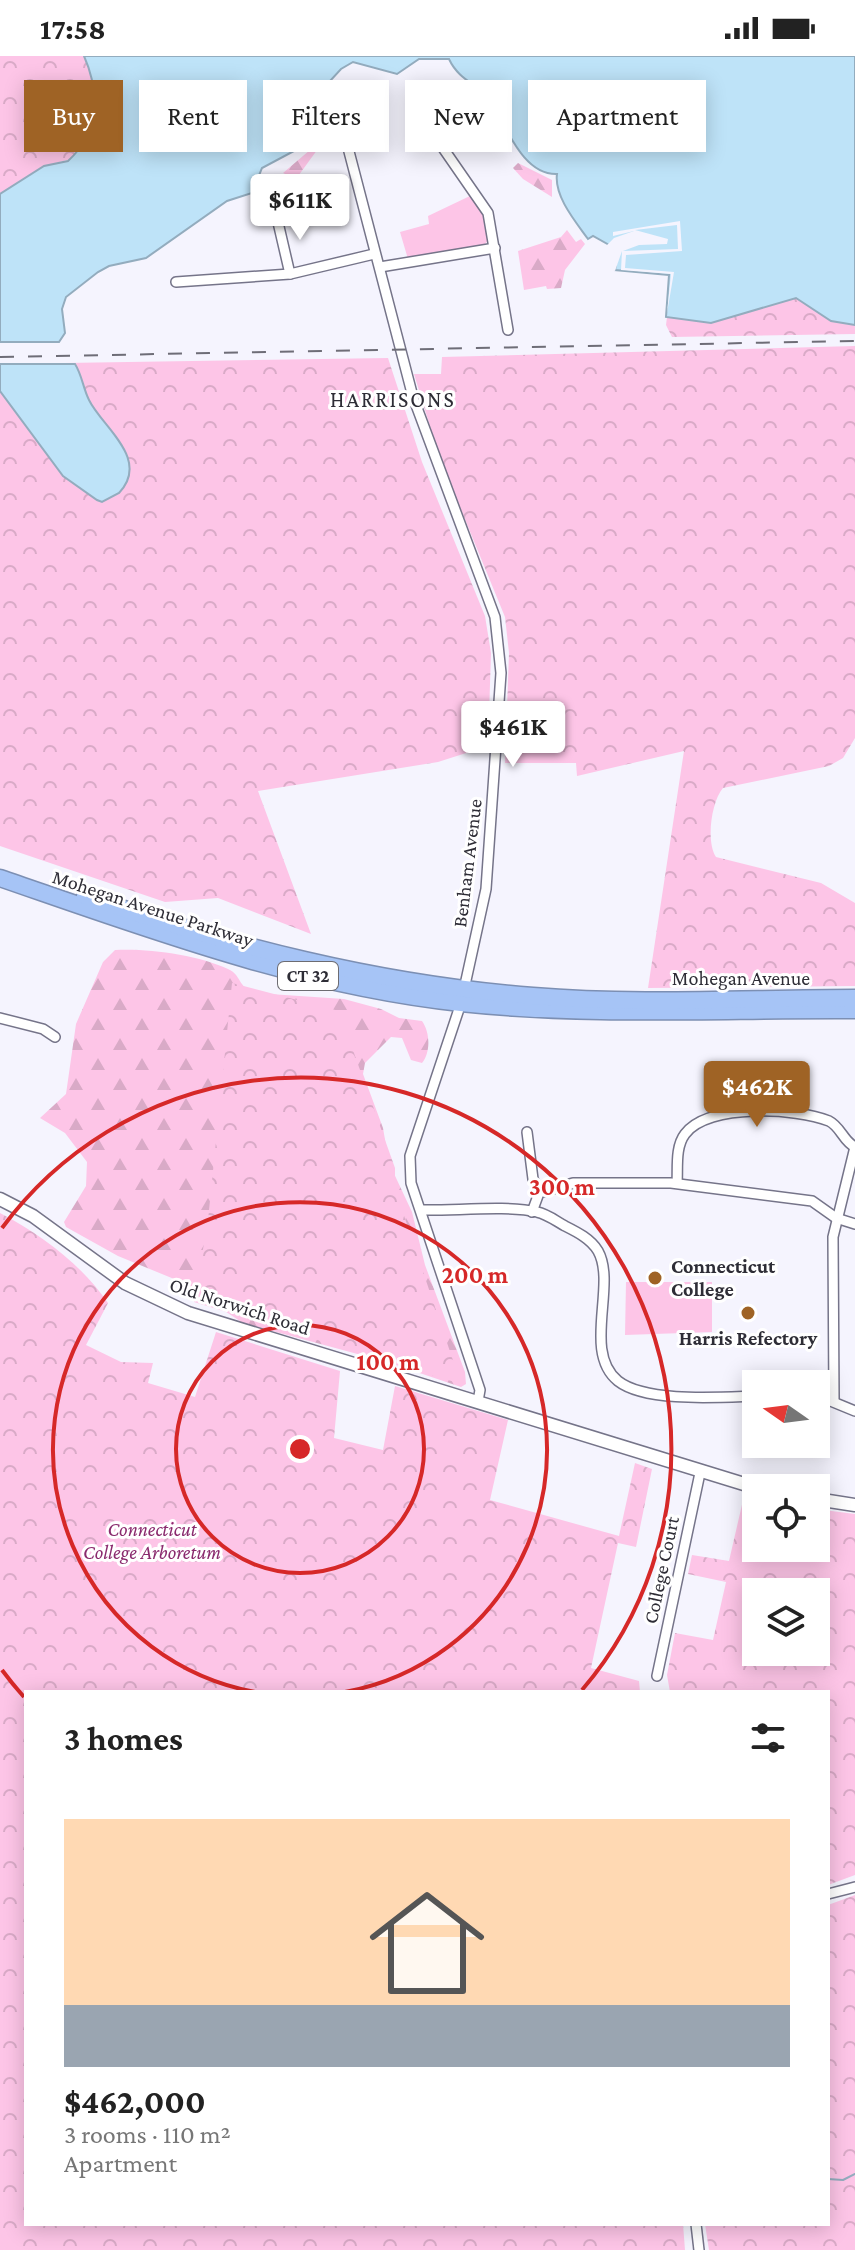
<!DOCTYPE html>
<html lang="en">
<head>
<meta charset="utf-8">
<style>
  :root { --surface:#fff; --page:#f2f2f2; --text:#222; --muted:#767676; --accent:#9f6325 }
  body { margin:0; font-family:"Crimson Pro",serif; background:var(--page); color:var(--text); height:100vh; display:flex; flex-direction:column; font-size:30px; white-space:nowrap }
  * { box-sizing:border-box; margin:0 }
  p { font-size:26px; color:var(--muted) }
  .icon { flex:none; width:44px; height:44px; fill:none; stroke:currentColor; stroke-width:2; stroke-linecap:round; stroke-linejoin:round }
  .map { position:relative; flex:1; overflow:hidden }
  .drawer { position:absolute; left:24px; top:1634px; width:806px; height:536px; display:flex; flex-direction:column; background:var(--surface); border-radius:0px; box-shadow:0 4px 20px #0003 }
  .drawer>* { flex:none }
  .hud { position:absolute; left:24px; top:24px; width:808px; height:72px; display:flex; gap:16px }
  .needle { width:52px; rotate:284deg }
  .tools { position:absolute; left:742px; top:1314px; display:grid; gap:16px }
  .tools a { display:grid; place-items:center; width:88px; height:88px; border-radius:0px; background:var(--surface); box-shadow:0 4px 20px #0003; font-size:40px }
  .price { position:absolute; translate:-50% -68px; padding:0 18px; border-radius:8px; background:#fff; color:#222; font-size:26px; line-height:52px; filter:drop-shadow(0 2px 4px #0008) }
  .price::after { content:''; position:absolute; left:50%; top:48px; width:24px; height:18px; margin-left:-12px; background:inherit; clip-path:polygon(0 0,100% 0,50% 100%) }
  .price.active { background:var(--accent); color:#fff }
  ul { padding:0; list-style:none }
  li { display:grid; align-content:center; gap:16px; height:424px; padding:0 40px }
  li span { display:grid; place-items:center; height:248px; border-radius:0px; color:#555 }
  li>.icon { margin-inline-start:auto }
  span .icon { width:144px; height:144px; fill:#fffc; stroke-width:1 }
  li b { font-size:34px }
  h2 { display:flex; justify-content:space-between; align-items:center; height:96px; padding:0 40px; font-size:34px }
  .tag { padding:0 28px; border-radius:0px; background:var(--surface); box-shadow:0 4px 20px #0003; font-size:28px; line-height:72px }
  .tag.active { background:var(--accent); color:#fff }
  .status { display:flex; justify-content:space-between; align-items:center; height:56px; padding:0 40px; background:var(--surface); direction:ltr }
  .status svg { height:22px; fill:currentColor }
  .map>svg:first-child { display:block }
  .green { fill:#fdc5e7 }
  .forest { fill:url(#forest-firs) }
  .park { fill:url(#park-crowns); fill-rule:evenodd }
  .water { fill:#bee3f8; stroke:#93acbe; stroke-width:2 }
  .pier { fill:#f5f4fe; fill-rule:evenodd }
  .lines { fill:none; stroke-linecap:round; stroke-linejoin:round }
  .stream { stroke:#93acbe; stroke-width:2 }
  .street-casing { stroke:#757489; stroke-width:12 }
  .secondary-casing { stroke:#757489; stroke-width:15 }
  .highway-casing { stroke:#7c8fb3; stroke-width:19 }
  .street { stroke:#fff; stroke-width:9 }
  .secondary { stroke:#fff; stroke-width:12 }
  .highway { stroke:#a6c4f6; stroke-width:16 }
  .rail { stroke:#6e6d77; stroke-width:2; stroke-dasharray:14 14; stroke-linecap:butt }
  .ring { fill:none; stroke:#d62828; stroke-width:4 }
  .poi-dot { fill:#9f6325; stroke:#fff; stroke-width:3 }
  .labels { text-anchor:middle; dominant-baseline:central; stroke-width:6; stroke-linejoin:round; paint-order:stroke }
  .shield { fill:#fff; stroke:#6d6c72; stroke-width:2 }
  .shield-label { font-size:18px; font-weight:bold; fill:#2e2d36 }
  .street-label { font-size:20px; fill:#2e2d36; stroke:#fff }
  .poi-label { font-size:20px; font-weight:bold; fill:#2e2d36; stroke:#fff; text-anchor:start }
  .park-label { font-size:20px; font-style:italic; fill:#8a2a6e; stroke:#fff }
  .neighbourhood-label { font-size:22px; letter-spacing:2px; fill:#2e2d36; stroke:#fff }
  .centre { fill:#d62828; stroke:#fff; stroke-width:4 }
  .ring-label { font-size:24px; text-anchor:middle; font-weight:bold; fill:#d62828; stroke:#fff; stroke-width:6; stroke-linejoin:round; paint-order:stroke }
</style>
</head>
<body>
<div class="status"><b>17:58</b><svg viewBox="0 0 49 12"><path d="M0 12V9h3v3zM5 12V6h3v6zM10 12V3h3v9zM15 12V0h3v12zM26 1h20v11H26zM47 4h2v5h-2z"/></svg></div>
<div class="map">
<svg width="855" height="2194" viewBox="0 0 855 2194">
  <defs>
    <pattern id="forest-firs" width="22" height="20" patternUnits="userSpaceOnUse" patternTransform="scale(2)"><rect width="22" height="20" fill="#fdc5e7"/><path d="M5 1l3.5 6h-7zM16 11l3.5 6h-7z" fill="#d9aac7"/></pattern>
    <pattern id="park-crowns" width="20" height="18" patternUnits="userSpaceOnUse" patternTransform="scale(2)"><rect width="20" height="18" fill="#fdc5e7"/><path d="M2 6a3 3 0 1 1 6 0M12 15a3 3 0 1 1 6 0" fill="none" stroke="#d9aac7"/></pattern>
  </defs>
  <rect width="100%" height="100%" fill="#f5f4fe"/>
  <g class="green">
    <path d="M 472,139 L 484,155 L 489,183 L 485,188 L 408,203 L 400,176 L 429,168 L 428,160 Z"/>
    <path d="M 626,1226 L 712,1226 L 712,1276 L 625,1279 Z"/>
  </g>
  <g class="forest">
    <path d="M 326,31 L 337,32 L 335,50 L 342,79 L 330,90 L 320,90 L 296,123 L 283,117 L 310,94 L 311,76 L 305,66 L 318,38 Z"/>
    <path d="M 518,107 L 552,124 L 552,141 L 523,123 L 513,112 Z"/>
    <path d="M 567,174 L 576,186 L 581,183 L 585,188 L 565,214 L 561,232 L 547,233 L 546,230 L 524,234 L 518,195 L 561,181 Z"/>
    <path d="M 115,894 C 147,892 199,899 228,913 C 242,919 237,931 255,937 L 344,943 L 381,953 L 399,962 L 422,965 C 430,976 431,996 422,1007 L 411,1004 L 402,982 L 391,981 L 365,1007 L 363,1018 L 383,1072 L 389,1107 L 412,1156 L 425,1209 L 465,1316 L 466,1328 L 461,1331 L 387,1306 L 243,1267 L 179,1225 L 118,1200 L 66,1171 L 64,1166 L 86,1130 L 87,1106 L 65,1077 L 40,1062 L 66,1038 L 76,968 L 103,906 Z"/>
  </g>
  <g class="park">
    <path d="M 0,0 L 84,0 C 101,38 96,70 71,103 L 44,110 L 0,138 Z"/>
    <path d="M 796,242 L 831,265 L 855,269 L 855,278 L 672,281 L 666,269 L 667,261 L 711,267 Z"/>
    <path d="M 855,290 L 855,682 L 843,702 L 829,710 L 723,732 C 711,746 706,786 716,801 L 821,827 L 855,847 L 855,930 L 648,932 L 684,695 L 577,720 L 576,707 L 505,707 L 509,597 L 505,561 L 439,400 L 414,318 L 441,318 L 442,301 Z"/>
    <path d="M 388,302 L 422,406 L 485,560 L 491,597 L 488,690 L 438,706 L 258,735 L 311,878 L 218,842 L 165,846 L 0,790 L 0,308 Z"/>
    <path d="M 232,927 L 339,955 L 395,1112 L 395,1133 L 461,1328 L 194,1246 L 208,1164 Z"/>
    <path d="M 0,1157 C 42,1179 81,1208 108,1247 L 86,1289 L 121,1306 L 153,1307 L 148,1327 L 195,1341 L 216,1276 L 340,1315 L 334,1382 L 383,1394 L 395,1330 L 508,1364 L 490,1444 L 619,1480 L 635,1407 L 652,1413 L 636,1491 L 618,1487 L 591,1612 L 639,1625 L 640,1636 L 26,1636 L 26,2168 L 683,2168 L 685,2194 L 0,2194 Z"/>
    <path d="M 744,1440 L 756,1443 L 756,1492 L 816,1492 L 816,1453 L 855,1458 L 855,1819 L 828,1829 L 828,1636 L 670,1636 L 667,1619 L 675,1577 L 713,1584 L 726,1526 L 688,1518 L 692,1499 L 729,1505 ZM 816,1536 L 816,1596 L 756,1596 L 756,1536 Z"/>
    <path d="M 855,1839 L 855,2194 L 709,2194 L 705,2168 L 828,2168 L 828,1849 Z"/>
  </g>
  <g class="water">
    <path d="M 84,0 L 855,0 L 855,269 L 831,265 L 796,242 L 711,267 L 666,261 L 669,219 L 615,214 L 618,196 L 643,180 L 611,190 L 593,180 L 588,183 C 575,165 554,140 557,118 C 521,119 505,66 488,42 C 480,29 459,25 449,3 L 419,3 L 397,18 L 353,6 L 341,13 L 318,38 L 294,95 L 262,112 L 252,137 L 227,145 L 146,202 L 109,210 L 98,216 L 66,241 L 62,253 L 65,277 L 59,286 L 0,286 L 0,138 L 44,110 L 68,105 C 99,77 100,36 84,0 Z"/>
    <path d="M 0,308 L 75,308 C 82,319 83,332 89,344 C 102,371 151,403 119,437 L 102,446 L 97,444 L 63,420 L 0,335 Z"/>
  </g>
  <path class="pier" d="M 680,165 L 682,195 L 626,199 L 625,212 L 674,216 L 667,257 L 671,218 L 621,214 L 622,195 L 615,215 L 610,214 L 615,193 L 630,186 L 612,194 L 605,191 L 614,182 L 634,175 L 613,180 L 613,176 ZM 677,169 L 678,193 L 623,195 L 639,189 L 667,188 L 668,183 L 635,174 Z"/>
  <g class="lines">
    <path class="stream" d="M 828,2123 L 843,2124 L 855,2118"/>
    <defs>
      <g id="street">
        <path d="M 434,79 L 488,157 L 508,274"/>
        <path d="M 346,84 L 413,341 L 495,561 L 501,617 L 486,833 L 461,947 L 410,1100 L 411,1127 L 480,1334 L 478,1345"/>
        <path d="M 277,162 L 290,218"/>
        <path d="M 380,211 L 495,192"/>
        <path d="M 176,226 L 290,218 L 374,198"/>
        <path d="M 0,962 L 43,973 L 55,981"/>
        <path d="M 527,1076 L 533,1123 L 540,1136"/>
        <path d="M 677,1127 C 678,1112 675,1091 685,1078 C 708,1047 797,1052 829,1065 C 841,1071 843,1085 855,1091"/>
        <path d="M 421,1154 C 453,1155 508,1149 537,1156 C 547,1158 556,1165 565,1170 C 577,1176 591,1183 598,1195 C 617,1229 582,1296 618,1325 C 646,1347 722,1341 756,1340"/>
        <path d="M 532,1156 L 539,1137 L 573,1127 L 671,1127 L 812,1145 L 836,1162 L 855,1168"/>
        <path d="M 816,1339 L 855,1355"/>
        <path d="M 834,1345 L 833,1181 L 855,1091"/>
        <path d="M 657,1620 L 700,1417"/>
        <path d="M 828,1838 L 855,1831"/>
        <path d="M 696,2168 L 699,2194"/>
      </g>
      <g id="secondary">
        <path d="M 0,1143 L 33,1160 L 125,1227 L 188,1257 L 757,1432"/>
        <path d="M 816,1443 L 855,1449"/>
      </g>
      <g id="highway">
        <path d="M 0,822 C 151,874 301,930 461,947 C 592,961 724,953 855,954"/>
        <path d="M 85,840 C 231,890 378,928 533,940 C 640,949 749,942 855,942"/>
      </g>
    </defs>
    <use href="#street" class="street-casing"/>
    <use href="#secondary" class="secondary-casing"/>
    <use href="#highway" class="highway-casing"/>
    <use href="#street" class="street"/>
    <use href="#secondary" class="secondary"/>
    <use href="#highway" class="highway"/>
    <path class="rail" d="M 0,301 L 855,285"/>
  </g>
  <g class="ring">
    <circle cx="300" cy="1393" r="124"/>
    <path d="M255 1636A247 247 0 1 1 345 1636"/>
    <path d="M24 1641A371 371 0 0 1 2 1614M2 1172A371 371 0 1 1 582 1634"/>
  </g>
  <g class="poi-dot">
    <circle cx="655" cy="1222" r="8"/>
    <circle cx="748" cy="1257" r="8"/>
  </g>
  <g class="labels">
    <rect class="shield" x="278" y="906" width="60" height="28" rx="6"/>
    <g class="shield-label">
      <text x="308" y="920">CT 32</text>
    </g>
    <g class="street-label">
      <text transform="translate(467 807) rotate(-83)">Benham Avenue</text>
      <text transform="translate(153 852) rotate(18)">Mohegan Avenue Parkway</text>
      <text x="741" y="922">Mohegan Avenue</text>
      <text transform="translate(240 1250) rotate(18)">Old Norwich Road</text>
      <text transform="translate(661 1514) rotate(-78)">College Court</text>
    </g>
    <g class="poi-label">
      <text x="671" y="1210">Connecticut<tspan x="671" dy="23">College</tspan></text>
      <text x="748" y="1282" text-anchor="middle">Harris Refectory</text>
    </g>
    <g class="park-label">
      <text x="152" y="1473">Connecticut<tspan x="152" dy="23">College Arboretum</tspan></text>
    </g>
    <g class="neighbourhood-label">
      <text x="393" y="343">HARRISONS</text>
    </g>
  </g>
  <circle cx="300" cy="1393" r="12" class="centre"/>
  <g class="ring-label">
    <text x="562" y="1139">300 m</text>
    <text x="475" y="1227">200 m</text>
    <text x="388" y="1314">100 m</text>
  </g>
</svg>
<div class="tools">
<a><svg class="needle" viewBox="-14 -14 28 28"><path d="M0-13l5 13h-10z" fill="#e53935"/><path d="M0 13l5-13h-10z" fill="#767676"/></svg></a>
<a><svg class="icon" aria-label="locate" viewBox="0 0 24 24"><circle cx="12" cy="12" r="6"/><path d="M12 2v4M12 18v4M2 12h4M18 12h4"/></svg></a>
<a><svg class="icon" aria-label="layers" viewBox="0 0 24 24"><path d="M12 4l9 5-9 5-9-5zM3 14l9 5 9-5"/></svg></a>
</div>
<b class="price" style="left:300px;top:186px">$611K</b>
<b class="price" style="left:513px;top:713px">$461K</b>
<b class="price active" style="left:757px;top:1073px">$462K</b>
<div class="hud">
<a class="tag active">Buy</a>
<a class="tag">Rent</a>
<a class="tag">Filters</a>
<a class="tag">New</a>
<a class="tag">Apartment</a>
</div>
<section class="drawer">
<h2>3 homes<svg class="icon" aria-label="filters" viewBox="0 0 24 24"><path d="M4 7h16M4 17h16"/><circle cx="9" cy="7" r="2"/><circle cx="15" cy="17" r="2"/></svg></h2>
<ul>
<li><span style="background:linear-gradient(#ffd9b3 75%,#9aa5b1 0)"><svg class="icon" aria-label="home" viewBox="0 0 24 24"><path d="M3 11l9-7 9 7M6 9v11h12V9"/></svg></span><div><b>$462,000</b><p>3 rooms · 110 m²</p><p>Apartment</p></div></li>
</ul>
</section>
</div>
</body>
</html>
